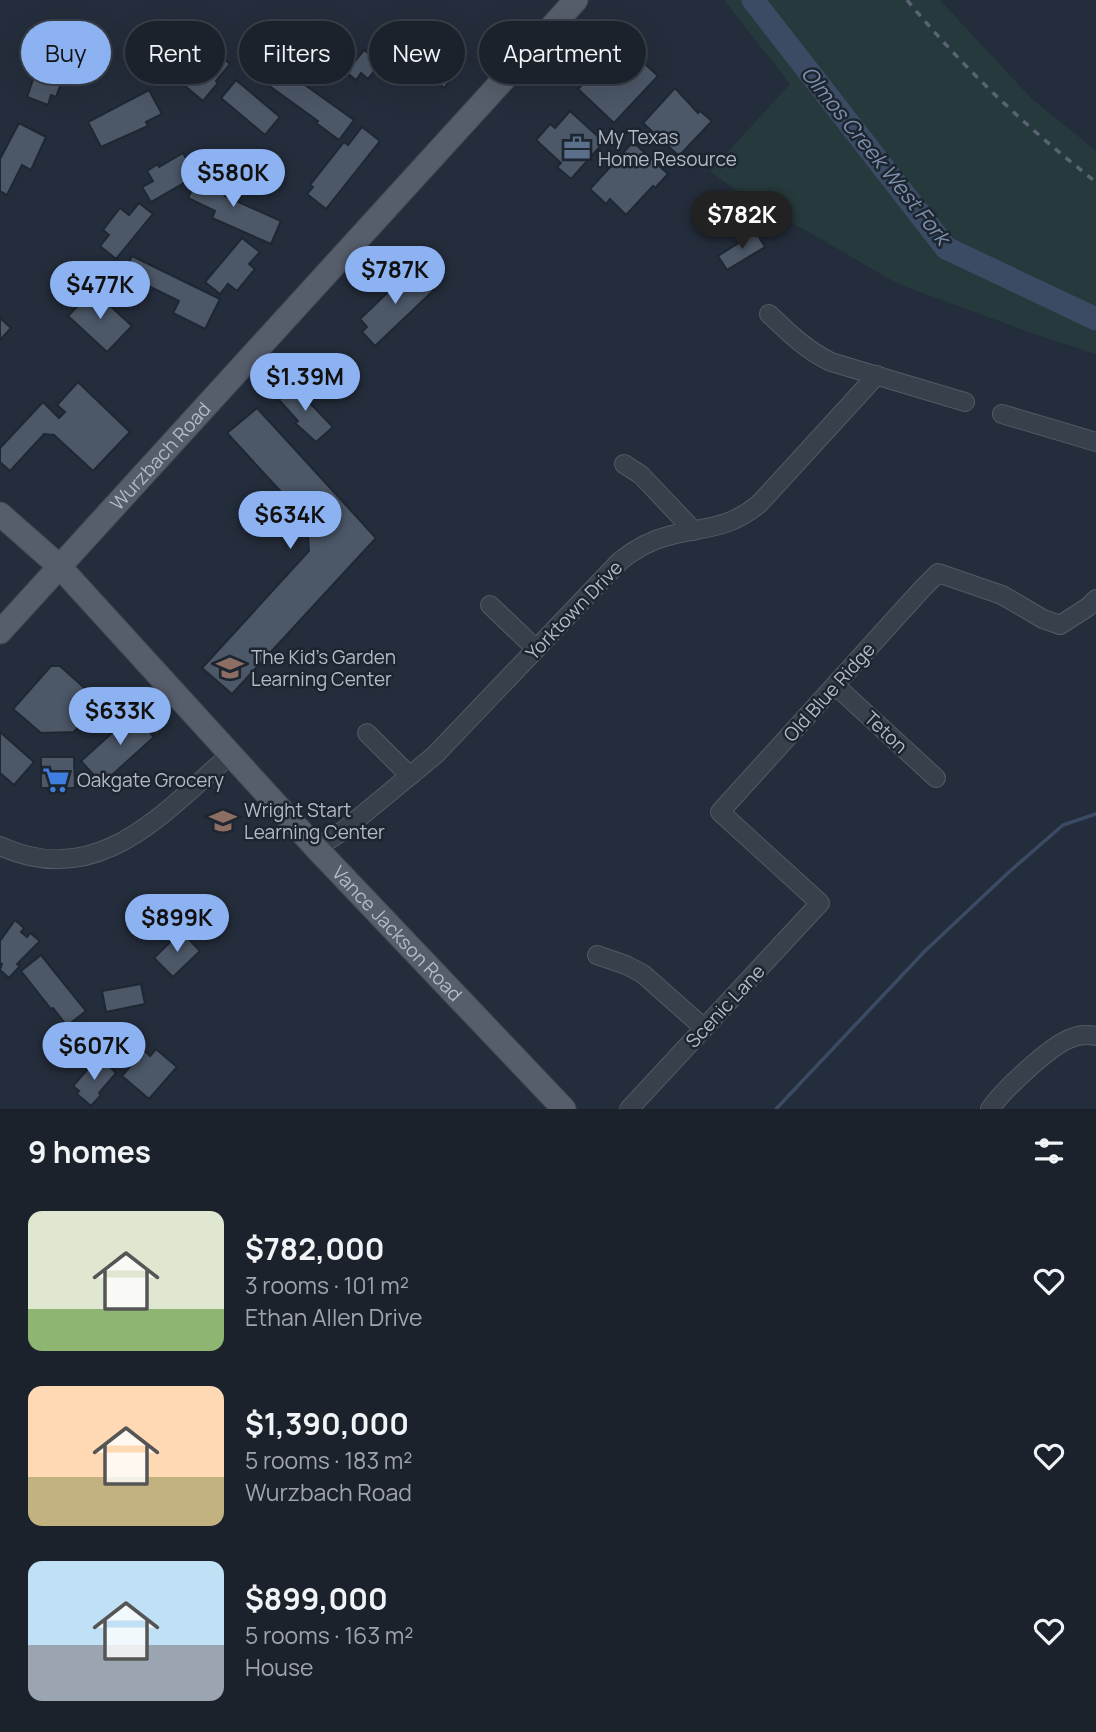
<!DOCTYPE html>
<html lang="en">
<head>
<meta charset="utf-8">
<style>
  :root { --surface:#1b222c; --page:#242a34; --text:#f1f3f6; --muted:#a0a4a9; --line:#393f48; --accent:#8db2f2 }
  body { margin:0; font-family:Manrope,sans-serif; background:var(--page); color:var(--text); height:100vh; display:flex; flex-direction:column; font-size:26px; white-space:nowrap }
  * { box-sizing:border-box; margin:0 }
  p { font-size:23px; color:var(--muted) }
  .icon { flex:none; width:38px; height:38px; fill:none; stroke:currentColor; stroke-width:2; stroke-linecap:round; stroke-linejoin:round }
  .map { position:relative; height:1109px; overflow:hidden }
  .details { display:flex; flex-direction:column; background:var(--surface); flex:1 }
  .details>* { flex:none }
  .top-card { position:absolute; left:21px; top:21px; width:700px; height:63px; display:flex; gap:14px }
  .price { position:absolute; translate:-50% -60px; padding:0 16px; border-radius:24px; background:var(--accent); color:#111; font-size:23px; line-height:46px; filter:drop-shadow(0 2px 4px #0008) }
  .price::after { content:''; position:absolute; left:50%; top:42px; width:21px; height:16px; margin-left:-10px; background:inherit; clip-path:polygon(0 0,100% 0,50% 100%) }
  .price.on { background:#222; color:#fff }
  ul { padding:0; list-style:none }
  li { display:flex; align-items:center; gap:21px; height:175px; padding:0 28px }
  li span { display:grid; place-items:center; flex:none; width:196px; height:140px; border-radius:14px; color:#555 }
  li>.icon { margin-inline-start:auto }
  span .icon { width:84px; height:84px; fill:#fffc; stroke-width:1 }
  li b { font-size:30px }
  h2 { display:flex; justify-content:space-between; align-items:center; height:84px; padding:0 28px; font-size:30px }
  .pill { padding:0 24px; border-radius:32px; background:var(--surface); box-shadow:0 7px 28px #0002,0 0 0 2px var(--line); font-size:24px; line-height:63px }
  .pill.on { background:var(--accent); color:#111 }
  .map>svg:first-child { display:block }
  .green { fill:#26393c }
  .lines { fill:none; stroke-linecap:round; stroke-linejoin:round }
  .stream { stroke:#3a4b63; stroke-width:3.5 }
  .river { stroke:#3a4b63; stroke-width:23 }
  .building { fill:#4c5767; stroke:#1f2732; stroke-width:2 }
  .minor-casing { stroke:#535a66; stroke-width:20 }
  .major-casing { stroke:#414954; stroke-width:25 }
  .minor { stroke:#38404b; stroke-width:18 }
  .major { stroke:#565e6b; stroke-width:23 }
  .rail { stroke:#5a6372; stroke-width:3.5; stroke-dasharray:7 7; stroke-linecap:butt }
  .labels { text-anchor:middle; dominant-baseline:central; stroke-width:5; stroke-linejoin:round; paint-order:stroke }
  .poi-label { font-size:19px; fill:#b3bac7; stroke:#1d2530; text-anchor:start }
  .street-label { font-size:19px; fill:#b3bac7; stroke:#1d2530 }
  .water-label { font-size:21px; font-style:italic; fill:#7c90ad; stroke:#1d2530 }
</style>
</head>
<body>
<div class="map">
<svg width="1096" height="1109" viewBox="0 0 1096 1109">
  <rect width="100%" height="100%" fill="#242d3b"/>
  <path class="green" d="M 724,0 L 940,0 L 1031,98 L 1096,151 L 1096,354 L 1037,335 L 898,284 L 734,189 L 710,171 L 790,84 Z"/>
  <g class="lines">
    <path class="stream" d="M 776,1109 L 925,951 L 1009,872 L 1063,825 L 1096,814"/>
    <path class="river" d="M 753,0 L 946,248 L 1096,319"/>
  </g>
  <g class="building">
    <path d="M 67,23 L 85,30 L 70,67 L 48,58 L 53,45 L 57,46 Z"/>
    <path d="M 398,28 L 454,75 L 444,88 L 427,74 L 422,81 L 398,61 L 407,50 L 391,36 Z"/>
    <path d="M 617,47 L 639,67 L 644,63 L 658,76 L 614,123 L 578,89 L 591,76 L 595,79 L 608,64 L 604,61 Z"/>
    <path d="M 364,50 L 381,63 L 368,79 L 361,73 L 356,80 L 346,72 Z"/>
    <path d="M 215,52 L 230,64 L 216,81 L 218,83 L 203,101 L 185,86 Z"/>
    <path d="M 40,59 L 66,69 L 56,97 L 51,95 L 48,105 L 27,97 Z"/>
    <path d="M 270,60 L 354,120 L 339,140 L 316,123 L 318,121 L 257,77 Z"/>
    <path d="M 236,80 L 280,117 L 265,135 L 221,98 Z"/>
    <path d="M 675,88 L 698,113 L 700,111 L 712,121 L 679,156 L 643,123 Z"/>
    <path d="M 149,90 L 162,114 L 146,122 L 148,126 L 101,147 L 88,122 Z"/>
    <path d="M 570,111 L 604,142 L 571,179 L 557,167 L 561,163 L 536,140 L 550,124 L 555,128 Z"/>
    <path d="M 19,123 L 46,137 L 31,170 L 22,165 L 7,195 L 0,191 L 0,159 Z"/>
    <path d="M 362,127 L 380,141 L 326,209 L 307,194 L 313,187 L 310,185 L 344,142 L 348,145 Z"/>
    <path d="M 633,142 L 668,174 L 655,188 L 653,186 L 626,215 L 610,199 L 606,204 L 590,189 Z"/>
    <path d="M 183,153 L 196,176 L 151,202 L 142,187 L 153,181 L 147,171 L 158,164 L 159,167 Z"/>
    <path d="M 200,172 L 230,186 L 225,196 L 281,221 L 271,244 L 212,218 L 215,211 L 188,198 Z"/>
    <path d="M 139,203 L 153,214 L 116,259 L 100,246 L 109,235 L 103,230 L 120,208 L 129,215 Z"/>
    <path d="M 756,232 L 765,247 L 727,270 L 718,256 Z"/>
    <path d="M 242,238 L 260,252 L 249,264 L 255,269 L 237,291 L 228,284 L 220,294 L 205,282 Z"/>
    <path d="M 132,256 L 220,299 L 205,329 L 173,313 L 179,301 L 124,274 Z"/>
    <path d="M 413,268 L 434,290 L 375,346 L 362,332 L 367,327 L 360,319 Z"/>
    <path d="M 93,290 L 132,326 L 107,352 L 68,316 Z"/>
    <path d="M 0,318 L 11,328 L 0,340 Z"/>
    <path d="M 301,380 L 309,388 L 302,395 L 333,427 L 316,442 L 295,423 L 298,421 L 279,400 Z"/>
    <path d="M 78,382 L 130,432 L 93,471 L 54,435 L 44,434 L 10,471 L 0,462 L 0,448 L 43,402 L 59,418 L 65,412 L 57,405 Z"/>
    <path d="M 257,408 L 376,538 L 232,694 L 202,668 L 309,551 L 307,520 L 227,433 Z"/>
    <path d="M 51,666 L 60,666 L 100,702 L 74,732 L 41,733 L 13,709 Z"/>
    <path d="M 142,712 L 157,729 L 151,734 L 154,737 L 102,784 L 81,761 L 133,714 L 136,718 Z"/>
    <path d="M 0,732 L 34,762 L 14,785 L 0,773 Z"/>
    <path d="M 41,757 L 74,757 L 75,788 L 41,788 Z"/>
    <path d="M 15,920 L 24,928 L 21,932 L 27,937 L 30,933 L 40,941 L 17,964 L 20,966 L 9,978 L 0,970 L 2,964 L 0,963 L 0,941 Z"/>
    <path d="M 181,931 L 200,951 L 173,977 L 154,958 Z"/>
    <path d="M 41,955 L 86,1011 L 67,1026 L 53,1008 L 51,1009 L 21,971 Z"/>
    <path d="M 141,984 L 145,1004 L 106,1012 L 102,991 Z"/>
    <path d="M 156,1049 L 177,1067 L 149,1099 L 122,1076 L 144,1050 L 150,1056 Z"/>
    <path d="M 94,1062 L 100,1067 L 105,1062 L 116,1073 L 99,1093 L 101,1095 L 91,1106 L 77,1094 L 79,1091 L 73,1086 Z"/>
  </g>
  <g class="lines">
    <defs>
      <g id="minor">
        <path d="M 769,314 C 789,333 806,350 831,362 L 965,402"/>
        <path d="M 1002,414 L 1096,442"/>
        <path d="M 624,464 L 641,475 L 694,531"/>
        <path d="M 490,605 L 535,648"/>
        <path d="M 836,686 L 936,778"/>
        <path d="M 367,733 L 410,776"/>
        <path d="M 0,846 C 98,891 163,813 230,755"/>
        <path d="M 316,848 L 344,830 L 435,755 L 620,561 C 634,550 651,540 668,536 C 706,526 727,530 759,504 L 877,375"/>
        <path d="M 597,955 L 626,965 L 643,974 L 704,1028"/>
        <path d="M 629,1109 L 820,903 L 720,812 L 922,589 L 938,573 L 1002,595 L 1043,619 L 1060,625 L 1088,607 L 1096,599"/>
        <path d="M 990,1109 C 1002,1091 1049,1047 1069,1039 C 1077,1035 1087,1034 1096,1036"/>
      </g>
      <g id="major">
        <path id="s1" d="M 0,514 L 59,566 L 316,848 L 564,1109"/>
        <path id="s2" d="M 0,632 L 576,0"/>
      </g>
    </defs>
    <use href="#minor" class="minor-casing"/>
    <use href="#major" class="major-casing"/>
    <use href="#minor" class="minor"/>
    <use href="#major" class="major"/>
    <path class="rail" d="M 907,0 C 963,68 1027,128 1096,182"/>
  </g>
  <defs>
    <symbol id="office-bare" viewBox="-9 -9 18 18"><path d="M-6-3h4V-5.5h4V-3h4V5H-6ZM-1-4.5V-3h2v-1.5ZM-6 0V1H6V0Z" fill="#5c6f8a" stroke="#1d2530" stroke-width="2.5" paint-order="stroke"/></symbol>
    <symbol id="school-bare" viewBox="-9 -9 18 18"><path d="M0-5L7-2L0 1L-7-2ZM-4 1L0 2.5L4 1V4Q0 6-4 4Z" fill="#8d6e63" stroke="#1d2530" stroke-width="2.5" paint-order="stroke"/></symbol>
    <symbol id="supermarket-bare" viewBox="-9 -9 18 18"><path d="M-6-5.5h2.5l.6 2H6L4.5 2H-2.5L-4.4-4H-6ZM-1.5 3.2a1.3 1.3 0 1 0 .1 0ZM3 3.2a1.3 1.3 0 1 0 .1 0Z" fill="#3f7fe0" stroke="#1d2530" stroke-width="2.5" paint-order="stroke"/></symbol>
  </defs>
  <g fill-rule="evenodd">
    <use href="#office-bare" x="558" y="129" width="38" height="38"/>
    <use href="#school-bare" x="211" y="649" width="38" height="38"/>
    <use href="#supermarket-bare" x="37" y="761" width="38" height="38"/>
    <use href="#school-bare" x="204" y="802" width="38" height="38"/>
  </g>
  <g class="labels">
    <g class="poi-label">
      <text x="598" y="137">My Texas<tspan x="598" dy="22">Home Resource</tspan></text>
      <text x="251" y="657">The Kid's Garden<tspan x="251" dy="22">Learning Center</tspan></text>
      <text x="77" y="780">Oakgate Grocery</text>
      <text x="244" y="810">Wright Start<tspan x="244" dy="22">Learning Center</tspan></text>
    </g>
    <g class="street-label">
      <text stroke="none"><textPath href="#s2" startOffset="238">Wurzbach Road</textPath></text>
      <text transform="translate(574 610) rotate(-46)">Yorktown Drive</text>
      <text transform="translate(829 692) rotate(-48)">Old Blue Ridge</text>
      <text transform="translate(886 732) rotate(43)">Teton</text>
      <text stroke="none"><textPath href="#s1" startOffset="578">Vance Jackson Road</textPath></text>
      <text transform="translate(725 1006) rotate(-47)">Scenic Lane</text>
    </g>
    <g class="water-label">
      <text transform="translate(876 155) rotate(51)">Olmos Creek West Fork</text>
    </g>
  </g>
</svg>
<b class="price" style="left:233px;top:209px">$580K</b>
<b class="price on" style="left:742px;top:251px">$782K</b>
<b class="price" style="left:395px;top:306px">$787K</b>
<b class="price" style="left:100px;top:321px">$477K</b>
<b class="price" style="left:305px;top:413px">$1.39M</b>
<b class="price" style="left:290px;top:551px">$634K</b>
<b class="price" style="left:120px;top:747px">$633K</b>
<b class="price" style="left:177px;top:954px">$899K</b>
<b class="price" style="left:94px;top:1082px">$607K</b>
<div class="top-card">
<a class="pill on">Buy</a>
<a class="pill">Rent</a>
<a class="pill">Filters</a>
<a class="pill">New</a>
<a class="pill">Apartment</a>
</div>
</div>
<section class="details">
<h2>9 homes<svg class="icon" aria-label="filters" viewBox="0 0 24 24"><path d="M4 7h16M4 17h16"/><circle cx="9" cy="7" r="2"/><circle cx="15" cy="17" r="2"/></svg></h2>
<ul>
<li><span style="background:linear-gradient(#dfe7d0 70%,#8fb573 0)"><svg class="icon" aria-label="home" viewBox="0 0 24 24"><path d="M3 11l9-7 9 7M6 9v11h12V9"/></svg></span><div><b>$782,000</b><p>3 rooms · 101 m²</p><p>Ethan Allen Drive</p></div><svg class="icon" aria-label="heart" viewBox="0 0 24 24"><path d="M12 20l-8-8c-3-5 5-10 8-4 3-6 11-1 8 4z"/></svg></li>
<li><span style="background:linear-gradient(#ffd9b3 65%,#c2b280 0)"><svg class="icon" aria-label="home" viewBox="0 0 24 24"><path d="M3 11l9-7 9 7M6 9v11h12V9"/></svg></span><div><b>$1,390,000</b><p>5 rooms · 183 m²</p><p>Wurzbach Road</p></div><svg class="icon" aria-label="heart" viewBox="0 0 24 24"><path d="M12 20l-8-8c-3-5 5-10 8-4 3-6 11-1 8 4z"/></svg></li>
<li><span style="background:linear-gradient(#bfe0f5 60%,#9aa5b1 0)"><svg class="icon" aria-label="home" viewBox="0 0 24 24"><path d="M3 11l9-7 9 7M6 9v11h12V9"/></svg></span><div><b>$899,000</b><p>5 rooms · 163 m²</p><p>House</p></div><svg class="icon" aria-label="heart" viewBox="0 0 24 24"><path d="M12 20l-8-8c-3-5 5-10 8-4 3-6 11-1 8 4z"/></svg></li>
</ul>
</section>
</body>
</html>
